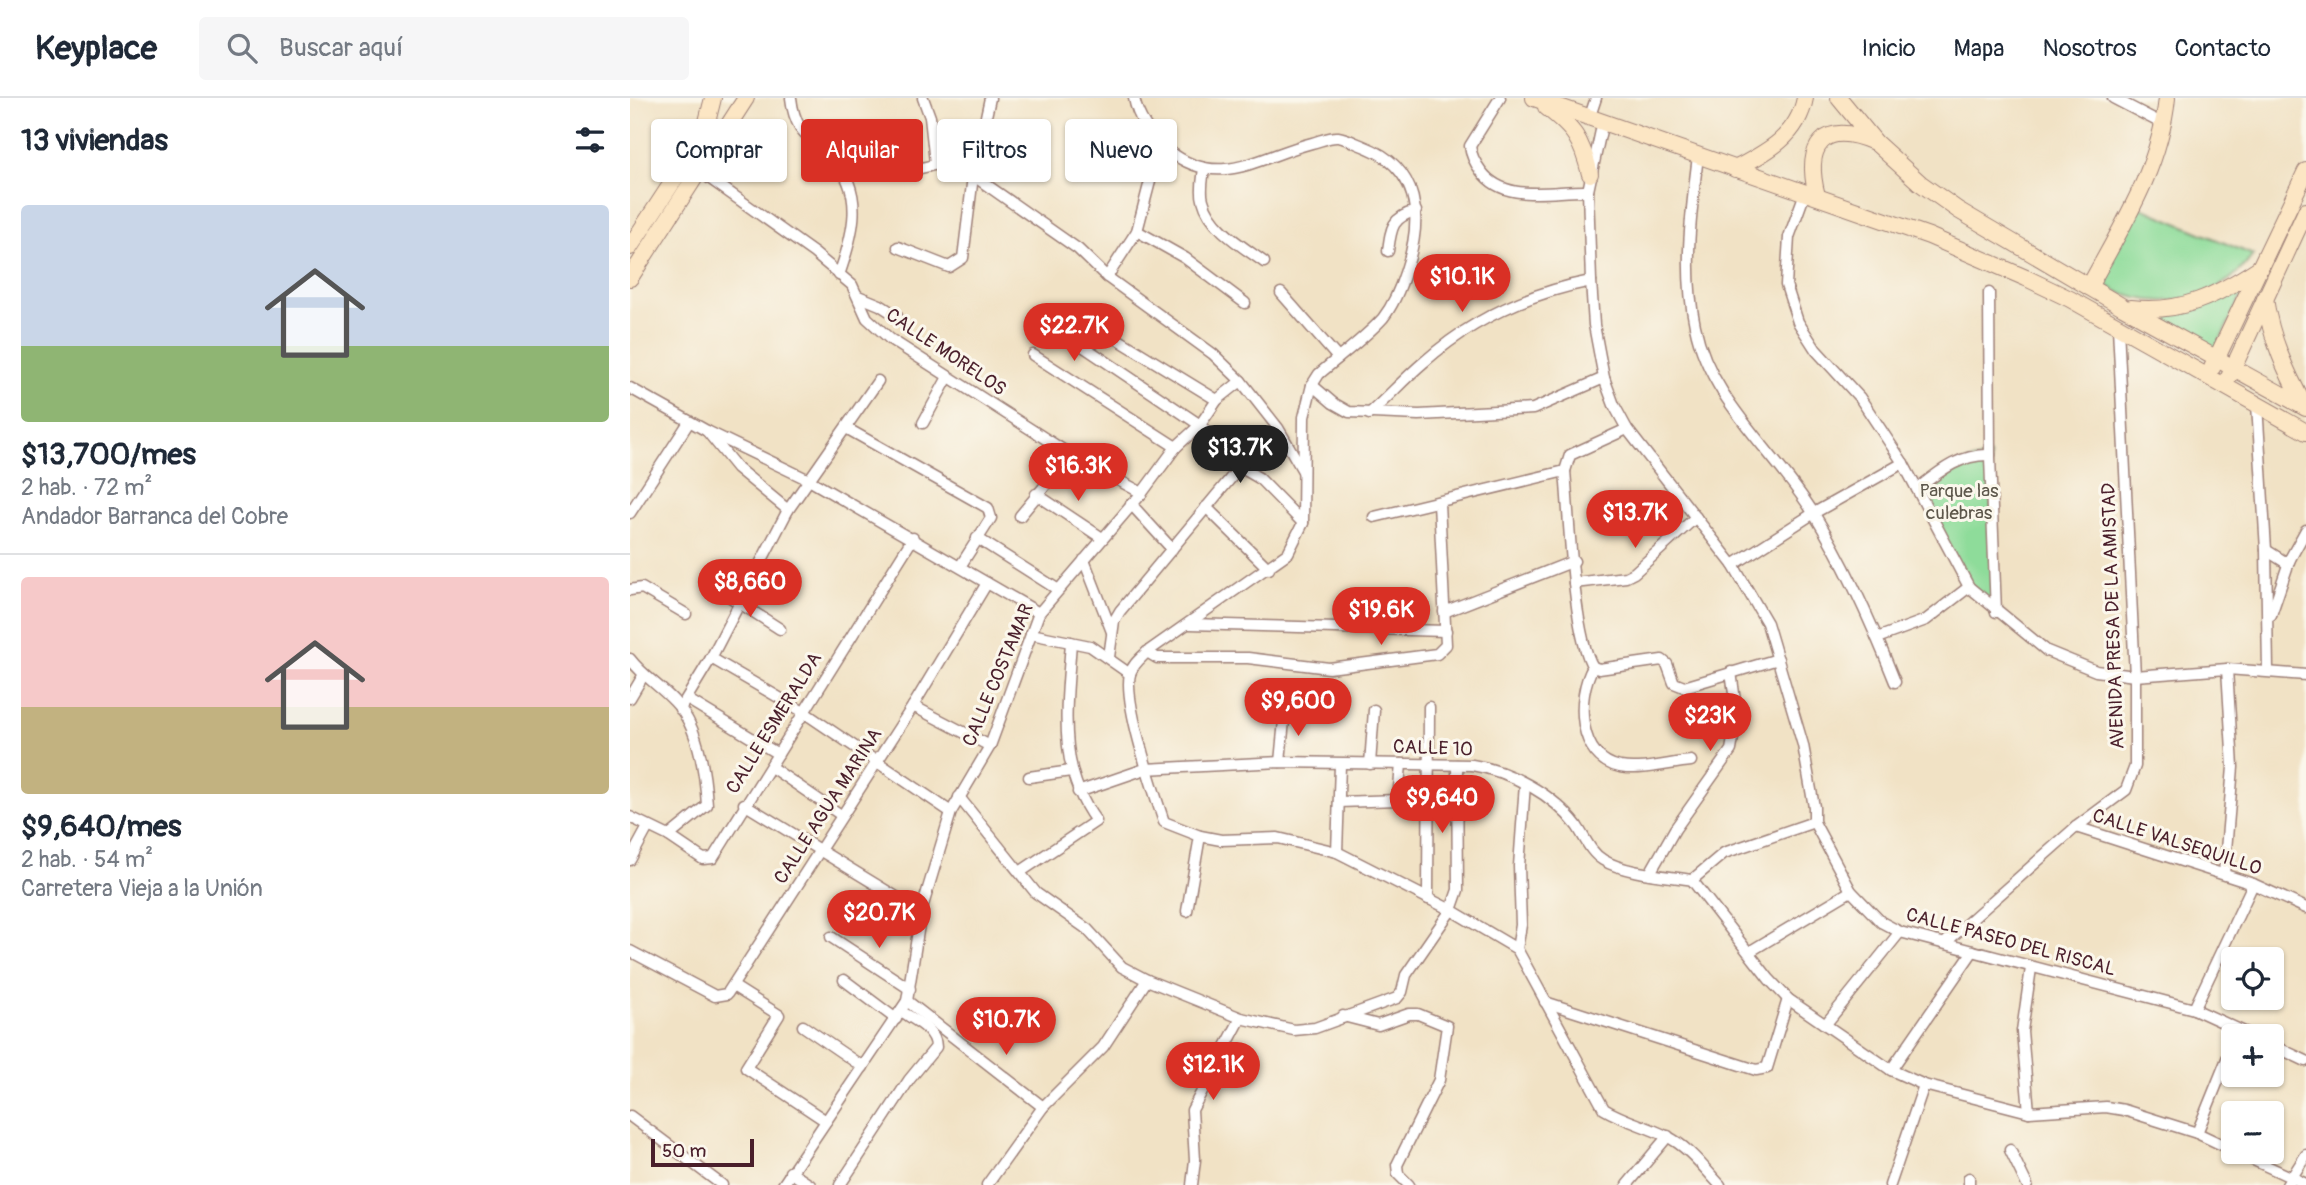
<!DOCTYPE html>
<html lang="es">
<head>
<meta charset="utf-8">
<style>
  :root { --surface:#fff; --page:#f6f6f7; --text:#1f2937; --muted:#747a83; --line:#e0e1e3; --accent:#d93025 }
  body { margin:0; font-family:Pangolin,sans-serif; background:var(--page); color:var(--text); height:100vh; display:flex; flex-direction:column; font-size:26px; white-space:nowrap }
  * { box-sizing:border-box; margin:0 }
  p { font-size:23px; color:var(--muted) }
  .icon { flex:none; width:38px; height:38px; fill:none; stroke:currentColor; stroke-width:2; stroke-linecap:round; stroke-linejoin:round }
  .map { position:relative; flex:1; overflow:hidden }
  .sheet { display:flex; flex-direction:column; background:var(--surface); width:630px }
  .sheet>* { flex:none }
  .top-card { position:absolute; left:21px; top:21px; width:665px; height:63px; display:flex; gap:14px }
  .controls { position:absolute; left:1591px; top:849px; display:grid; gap:14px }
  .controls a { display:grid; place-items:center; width:63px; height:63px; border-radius:7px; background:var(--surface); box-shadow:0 2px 5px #0004; font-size:35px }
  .scale { position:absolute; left:21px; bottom:18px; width:103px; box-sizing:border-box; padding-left:7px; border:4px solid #4a1f2b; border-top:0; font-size:19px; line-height:24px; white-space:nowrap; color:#4a1f2b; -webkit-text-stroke:5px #fbf7ec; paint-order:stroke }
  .price { position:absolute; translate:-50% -60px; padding:0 16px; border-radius:24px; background:var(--accent); color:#fff; font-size:23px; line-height:46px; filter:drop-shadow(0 2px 4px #0008) }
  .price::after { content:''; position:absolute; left:50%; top:42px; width:21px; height:16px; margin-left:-10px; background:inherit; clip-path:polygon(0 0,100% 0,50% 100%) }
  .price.current { background:#222; color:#fff }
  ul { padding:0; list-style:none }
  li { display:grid; align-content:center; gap:14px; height:371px; padding:0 21px }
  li+li { border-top:2px solid var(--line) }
  li span { display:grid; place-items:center; height:217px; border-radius:7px; color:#555 }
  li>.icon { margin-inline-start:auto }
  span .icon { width:126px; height:126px; fill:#fffc; stroke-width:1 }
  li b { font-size:30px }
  h2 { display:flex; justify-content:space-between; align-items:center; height:84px; padding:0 21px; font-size:30px }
  .chip { padding:0 24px; border-radius:7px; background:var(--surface); box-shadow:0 2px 5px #0004; font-size:24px; line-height:63px }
  .chip.current { background:var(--accent); color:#fff }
  header { display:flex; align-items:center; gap:42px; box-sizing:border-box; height:98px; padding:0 35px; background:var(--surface); border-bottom:2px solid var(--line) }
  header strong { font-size:33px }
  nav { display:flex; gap:38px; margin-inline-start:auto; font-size:24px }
  .search { width:490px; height:63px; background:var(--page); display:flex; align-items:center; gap:18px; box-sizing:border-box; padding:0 24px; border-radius:7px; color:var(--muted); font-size:26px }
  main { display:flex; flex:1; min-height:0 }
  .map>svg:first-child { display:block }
  .park { fill:#8edc9a; stroke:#6c7e62; stroke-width:2 }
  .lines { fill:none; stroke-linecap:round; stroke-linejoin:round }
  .street-casing { stroke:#9e8078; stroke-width:13 }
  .secondary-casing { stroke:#9e8078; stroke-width:18 }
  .street { stroke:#fff; stroke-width:10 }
  .secondary { stroke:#fce6c4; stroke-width:16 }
  .labels { text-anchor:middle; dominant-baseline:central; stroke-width:6; stroke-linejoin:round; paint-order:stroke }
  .street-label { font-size:19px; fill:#4a1f2b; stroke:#fbf7ec }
  .park-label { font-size:19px; fill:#5e584c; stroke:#fbf7ec }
</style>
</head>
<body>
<header>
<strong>Keyplace</strong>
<div class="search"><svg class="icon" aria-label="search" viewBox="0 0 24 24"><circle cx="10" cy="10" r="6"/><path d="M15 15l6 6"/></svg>Buscar aquí</div>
<nav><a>Inicio</a><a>Mapa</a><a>Nosotros</a><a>Contacto</a></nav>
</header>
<main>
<section class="sheet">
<h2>13 viviendas<svg class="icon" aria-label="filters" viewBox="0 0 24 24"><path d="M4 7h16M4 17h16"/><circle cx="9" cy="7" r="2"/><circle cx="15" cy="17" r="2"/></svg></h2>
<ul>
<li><span style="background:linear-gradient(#c9d6e8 65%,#8fb573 0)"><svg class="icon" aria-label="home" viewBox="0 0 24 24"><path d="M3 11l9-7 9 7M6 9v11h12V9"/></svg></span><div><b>$13,700/mes</b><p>2 hab. · 72 m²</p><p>Andador Barranca del Cobre</p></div></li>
<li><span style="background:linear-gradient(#f6c9c9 60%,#c2b280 0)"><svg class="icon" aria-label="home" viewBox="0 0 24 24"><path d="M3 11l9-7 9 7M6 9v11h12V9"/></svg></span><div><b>$9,640/mes</b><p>2 hab. · 54 m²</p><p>Carretera Vieja a la Unión</p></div></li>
</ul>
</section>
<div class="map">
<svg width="1676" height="1087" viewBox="0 0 1676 1087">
  <rect width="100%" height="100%" fill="#fbf7ec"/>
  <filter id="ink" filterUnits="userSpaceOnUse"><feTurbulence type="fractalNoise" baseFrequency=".0143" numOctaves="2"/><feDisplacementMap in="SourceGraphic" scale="14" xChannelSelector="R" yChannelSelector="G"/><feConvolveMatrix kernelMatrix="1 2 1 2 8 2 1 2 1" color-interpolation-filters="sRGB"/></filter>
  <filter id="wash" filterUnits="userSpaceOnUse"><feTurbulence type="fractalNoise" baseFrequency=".00686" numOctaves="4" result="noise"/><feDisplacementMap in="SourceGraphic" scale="28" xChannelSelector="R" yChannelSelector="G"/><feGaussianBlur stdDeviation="1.57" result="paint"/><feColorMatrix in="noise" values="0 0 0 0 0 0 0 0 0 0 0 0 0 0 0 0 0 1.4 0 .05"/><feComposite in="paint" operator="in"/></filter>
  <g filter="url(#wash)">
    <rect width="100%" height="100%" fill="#f1e2c5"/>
    <g class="park">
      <path d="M 1507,108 L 1623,157 C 1589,207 1514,218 1467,181 Z"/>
      <path d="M 1617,186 L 1585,253 L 1518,218 C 1561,217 1581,208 1617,186 Z"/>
      <path d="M 1360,357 L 1364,512 L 1339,489 L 1287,391 L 1312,371 Z"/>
    </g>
  </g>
  <g filter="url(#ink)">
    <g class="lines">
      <defs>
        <g id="street">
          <path d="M 161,0 C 165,35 179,38 202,60 C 236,94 223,137 209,177"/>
          <path d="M 293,0 L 300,19 L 305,65"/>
          <path d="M 504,0 C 508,22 521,38 538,52 C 589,93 630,58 682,45 C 690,43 701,38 708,39 C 716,40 725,45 733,48 C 791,70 793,121 776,172 C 771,188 764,206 753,220 C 735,240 710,258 689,276 L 682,287 L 674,319 L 673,425 L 658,455 L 517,554 C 511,560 502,567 500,576 C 493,604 524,694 534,724 L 570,738 L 591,742 L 648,740 L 707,754 L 821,812 L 887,851 L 974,1011 C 994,1023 1016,1028 1036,1038 C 1058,1048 1074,1070 1090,1087"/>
          <path d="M 870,0 L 840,48 C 841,58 845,65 851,73 C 875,106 921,92 958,93"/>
          <path d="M 1483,0 L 1535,27"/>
          <path d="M 960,18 L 966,0"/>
          <path d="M 973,23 L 958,93 L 961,183 L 964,227 L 974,280 L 984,307 L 997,331 L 1103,467 L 1137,525 L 1173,647 L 1184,709 L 1184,724 L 1221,793 L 1251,824 L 1270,834 L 1564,911 L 1623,938"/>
          <path d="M 1068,58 C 1061,115 1053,171 1065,228 C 1080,303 1145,353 1184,416 C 1217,469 1242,526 1265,584"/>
          <path d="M 65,70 L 184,155 L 222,187 L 237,220 L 260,241 L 433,352 L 512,395"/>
          <path d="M 291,70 L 321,63 L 331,69 L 448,151 L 477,179 L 583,256 L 611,283 L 648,330 L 673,373"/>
          <path d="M 574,70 C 573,80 570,93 573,102 C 580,130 612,148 634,164"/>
          <path d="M 1175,95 L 1159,139 L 1156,187 L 1168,224 L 1186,252 L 1230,300 L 1273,365 L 1339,489 L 1417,553 L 1466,573 L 1505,578 L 1597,571 L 1676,577"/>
          <path d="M 507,133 L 555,160 L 615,205"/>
          <path d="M 268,149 L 319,169 L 333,160 L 343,78 L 360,0"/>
          <path d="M 758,153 C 761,130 762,119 786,113"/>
          <path d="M 477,179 L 507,133 L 530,45"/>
          <path d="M 651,195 L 708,260"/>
          <path d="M 1359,195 L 1360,359 L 1366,514"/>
          <path d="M 228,198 L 250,207 L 267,218"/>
          <path d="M 471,231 L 587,302"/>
          <path d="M 429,232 L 570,327 L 610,369 L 629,380 L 673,425"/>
          <path d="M 403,257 L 546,349"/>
          <path d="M 682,287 L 703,305 L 719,314 L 789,317 L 903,311 L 974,280"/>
          <path d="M 0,290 L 77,333 L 107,370 L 158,412"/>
          <path d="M 1627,306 L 1636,452 L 1638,572"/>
          <path d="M 739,316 C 758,299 775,280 794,264 C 841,222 899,195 961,183"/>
          <path d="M 293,325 L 318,279"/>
          <path d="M 216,330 L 358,410 L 361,420 L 331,467"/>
          <path d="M 77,333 L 179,382 L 409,515"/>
          <path d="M 1287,391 C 1310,373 1330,356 1360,357"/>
          <path d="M 406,396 L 472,440"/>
          <path d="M 501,406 L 542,451"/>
          <path d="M 576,409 L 639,471"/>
          <path d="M 0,415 L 59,324"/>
          <path d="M 390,418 L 424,377 L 433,352"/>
          <path d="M 744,419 L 935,373"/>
          <path d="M 347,440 L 427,491"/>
          <path d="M 1636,452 L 1655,464 L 1660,461"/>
          <path d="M 454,462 L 482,534"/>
          <path d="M 1103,467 L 1184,415 L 1273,365"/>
          <path d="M 944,485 L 996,479 L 1004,475 L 1066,419"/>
          <path d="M 80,486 L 150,531"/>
          <path d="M 0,492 L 12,490 L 56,516"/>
          <path d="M 814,514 L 944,463"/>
          <path d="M 1641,517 L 1660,461 L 1676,432"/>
          <path d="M 560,526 L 816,533"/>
          <path d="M 401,536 L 460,548 L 500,576"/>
          <path d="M 1247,540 L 1296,522 L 1339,489"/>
          <path d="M 517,554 L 527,560 L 618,560 L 699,570 L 807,556 L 816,547 L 809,405"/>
          <path d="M 479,559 L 484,523 L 490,513 L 610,369"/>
          <path d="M 81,560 L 172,613 L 321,714"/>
          <path d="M 0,561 C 13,578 30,588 44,603 C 69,628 75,674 77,707 L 39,738"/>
          <path d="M 963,569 C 943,538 939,415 935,373 L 940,357 L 997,331"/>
          <path d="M 963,569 L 969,571 L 1032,562 L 1037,566 L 1044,585 L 1054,589 L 1148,561"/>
          <path d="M 963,569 C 946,599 947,660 990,669 C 1012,673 1039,665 1061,663"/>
          <path d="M 0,600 L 13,578"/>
          <path d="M 57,601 L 148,656"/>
          <path d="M 283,608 L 360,648"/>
          <path d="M 50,611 L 81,560 L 158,412 L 248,283"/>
          <path d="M 650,664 L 655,612"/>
          <path d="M 740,666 L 744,612"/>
          <path d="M 141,669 L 211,717"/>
          <path d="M 399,679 L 441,673"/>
          <path d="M 448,694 L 515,671 L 650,664 L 842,667 C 880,673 923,696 947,728 C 955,740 960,754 973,762 C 994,775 1038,778 1062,782 L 1139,881 L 1158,901 L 1261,972 L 1294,987 L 1399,1014 L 1476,1009 L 1494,1012 L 1567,1035 L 1603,1052"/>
          <path d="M 329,699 L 406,795 L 457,831 L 492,869 L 517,882 L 611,920 L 664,932 L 685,930 L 767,900 L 772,894 L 776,877 L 821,812 L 828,792 L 827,667"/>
          <path d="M 709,704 L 768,702 L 771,666"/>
          <path d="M 114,706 L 291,814"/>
          <path d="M 0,719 L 39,738 L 73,761 L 83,760 L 283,440"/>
          <path d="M 1446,729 L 1623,786 L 1676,810"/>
          <path d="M 707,754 L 710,667"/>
          <path d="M 0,762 L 18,729"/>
          <path d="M 390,774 L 466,723 C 426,669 437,606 441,544"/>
          <path d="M 1020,775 L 1045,731 L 1101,652 L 1107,617 L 1101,574"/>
          <path d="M 1594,776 L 1603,669 L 1597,571"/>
          <path d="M 1062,782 L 1094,755 L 1184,724"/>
          <path d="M 798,801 L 799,609"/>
          <path d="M 557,813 L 570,738"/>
          <path d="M 201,839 L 280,891"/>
          <path d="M 1315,845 L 1446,729 L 1496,692 L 1505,668 L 1505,578 L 1488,229"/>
          <path d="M 887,851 L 891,827 L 889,768 L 895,686"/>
          <path d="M 0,853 L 85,898 L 97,896 L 283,608 L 357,485"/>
          <path d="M 1119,854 L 1221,793"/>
          <path d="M 214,882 L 266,921"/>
          <path d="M 103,888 L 149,917 L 116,970 L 196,1023"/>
          <path d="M 277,903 L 413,1009"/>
          <path d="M 915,904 L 1126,972 L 1137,970 L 1158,901"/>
          <path d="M 1564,911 L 1623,786"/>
          <path d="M 713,918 L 748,927 L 779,916 L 788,916 L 817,928 L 809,982 L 767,1067 L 768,1076 L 779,1087"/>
          <path d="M 1195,927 L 1270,834"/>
          <path d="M 173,928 L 233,969"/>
          <path d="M 1642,947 L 1676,963"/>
          <path d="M 1261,972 L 1343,853"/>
          <path d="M 1399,1014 L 1392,933 L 1401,870"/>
          <path d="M 0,1018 L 92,1087"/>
          <path d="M 1567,1035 L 1603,946"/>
          <path d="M 1380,1052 L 1397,1087"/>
          <path d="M 1606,1054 L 1676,1086"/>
          <path d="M 160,1074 L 180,1087"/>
          <path d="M 153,1087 L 277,903 L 291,814 L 321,714 L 360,648 L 409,515 L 512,395 L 546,349 L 570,327 L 587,302 L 611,283"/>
          <path d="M 210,1087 L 279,982 L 306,949 C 306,931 284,922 271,913"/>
          <path d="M 357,1087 L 413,1009 L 473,949 L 517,882"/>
          <path d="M 562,1087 L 565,1062 L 562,1012 L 611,920"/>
          <path d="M 997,1087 L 1038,1038"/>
          <path d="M 1260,1087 L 1294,987"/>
          <path d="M 1339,1087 L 1339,1080"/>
          <path d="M 1657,1087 L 1676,1057"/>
        </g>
        <g id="secondary">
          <path d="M 904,0 L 1299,138 L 1396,180 L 1440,201 L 1676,334"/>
          <path d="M 1209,0 L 1246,45 L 1290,85 L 1328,112 L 1493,209 L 1676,310"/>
          <path d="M 916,9 C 944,31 951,40 960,76"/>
          <path d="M 1105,71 C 1137,54 1168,38 1175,0"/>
          <path d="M 1187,98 C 1174,47 1193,22 1244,44"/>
          <path d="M 0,149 L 74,36 L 83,0"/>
          <path d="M 0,180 L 116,0"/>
          <path d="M 1459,189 C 1492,128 1530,70 1537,0"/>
          <path d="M 1635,201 C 1641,241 1656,274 1675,309"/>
          <path d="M 1501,210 C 1551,216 1588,197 1629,170"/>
          <path d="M 1582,270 L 1676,73"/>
          <path d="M 1599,279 L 1676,113"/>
        </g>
      </defs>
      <use href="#street" class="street-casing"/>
      <use href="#secondary" class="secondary-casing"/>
      <use href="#street" class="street"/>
      <use href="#secondary" class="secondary"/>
    </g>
  </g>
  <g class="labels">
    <g class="street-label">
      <text transform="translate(316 254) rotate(34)">CALLE MORELOS</text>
      <text transform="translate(1483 518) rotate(-92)">AVENIDA PRESA DE LA AMISTAD</text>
      <text transform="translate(368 577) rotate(-67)">CALLE COSTAMAR</text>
      <text transform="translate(144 625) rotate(-58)">CALLE ESMERALDA</text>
      <text transform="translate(803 650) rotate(2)">CALLE 10</text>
      <text transform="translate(198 708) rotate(-57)">CALLE AGUA MARINA</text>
      <text transform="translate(1547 744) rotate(18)">CALLE VALSEQUILLO</text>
      <text transform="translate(1381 844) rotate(15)">CALLE PASEO DEL RISCAL</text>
    </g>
    <g class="park-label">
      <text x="1329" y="393">Parque las<tspan x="1329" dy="22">culebras</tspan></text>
    </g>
  </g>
</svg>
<div class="controls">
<a><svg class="icon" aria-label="locate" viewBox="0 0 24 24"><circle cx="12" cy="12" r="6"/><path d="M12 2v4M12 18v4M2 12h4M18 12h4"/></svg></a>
<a>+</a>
<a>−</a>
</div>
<div class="scale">50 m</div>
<b class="price" style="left:832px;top:216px">$10.1K</b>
<b class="price" style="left:444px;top:265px">$22.7K</b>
<b class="price current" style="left:610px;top:387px">$13.7K</b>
<b class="price" style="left:448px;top:405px">$16.3K</b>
<b class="price" style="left:1005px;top:452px">$13.7K</b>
<b class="price" style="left:120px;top:521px">$8,660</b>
<b class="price" style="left:751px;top:549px">$19.6K</b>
<b class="price" style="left:668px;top:640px">$9,600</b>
<b class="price" style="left:1080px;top:655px">$23K</b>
<b class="price" style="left:812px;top:737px">$9,640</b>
<b class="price" style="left:249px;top:852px">$20.7K</b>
<b class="price" style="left:376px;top:959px">$10.7K</b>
<b class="price" style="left:583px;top:1004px">$12.1K</b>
<div class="top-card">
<a class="chip">Comprar</a>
<a class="chip current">Alquilar</a>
<a class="chip">Filtros</a>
<a class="chip">Nuevo</a>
</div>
</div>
</main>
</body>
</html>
